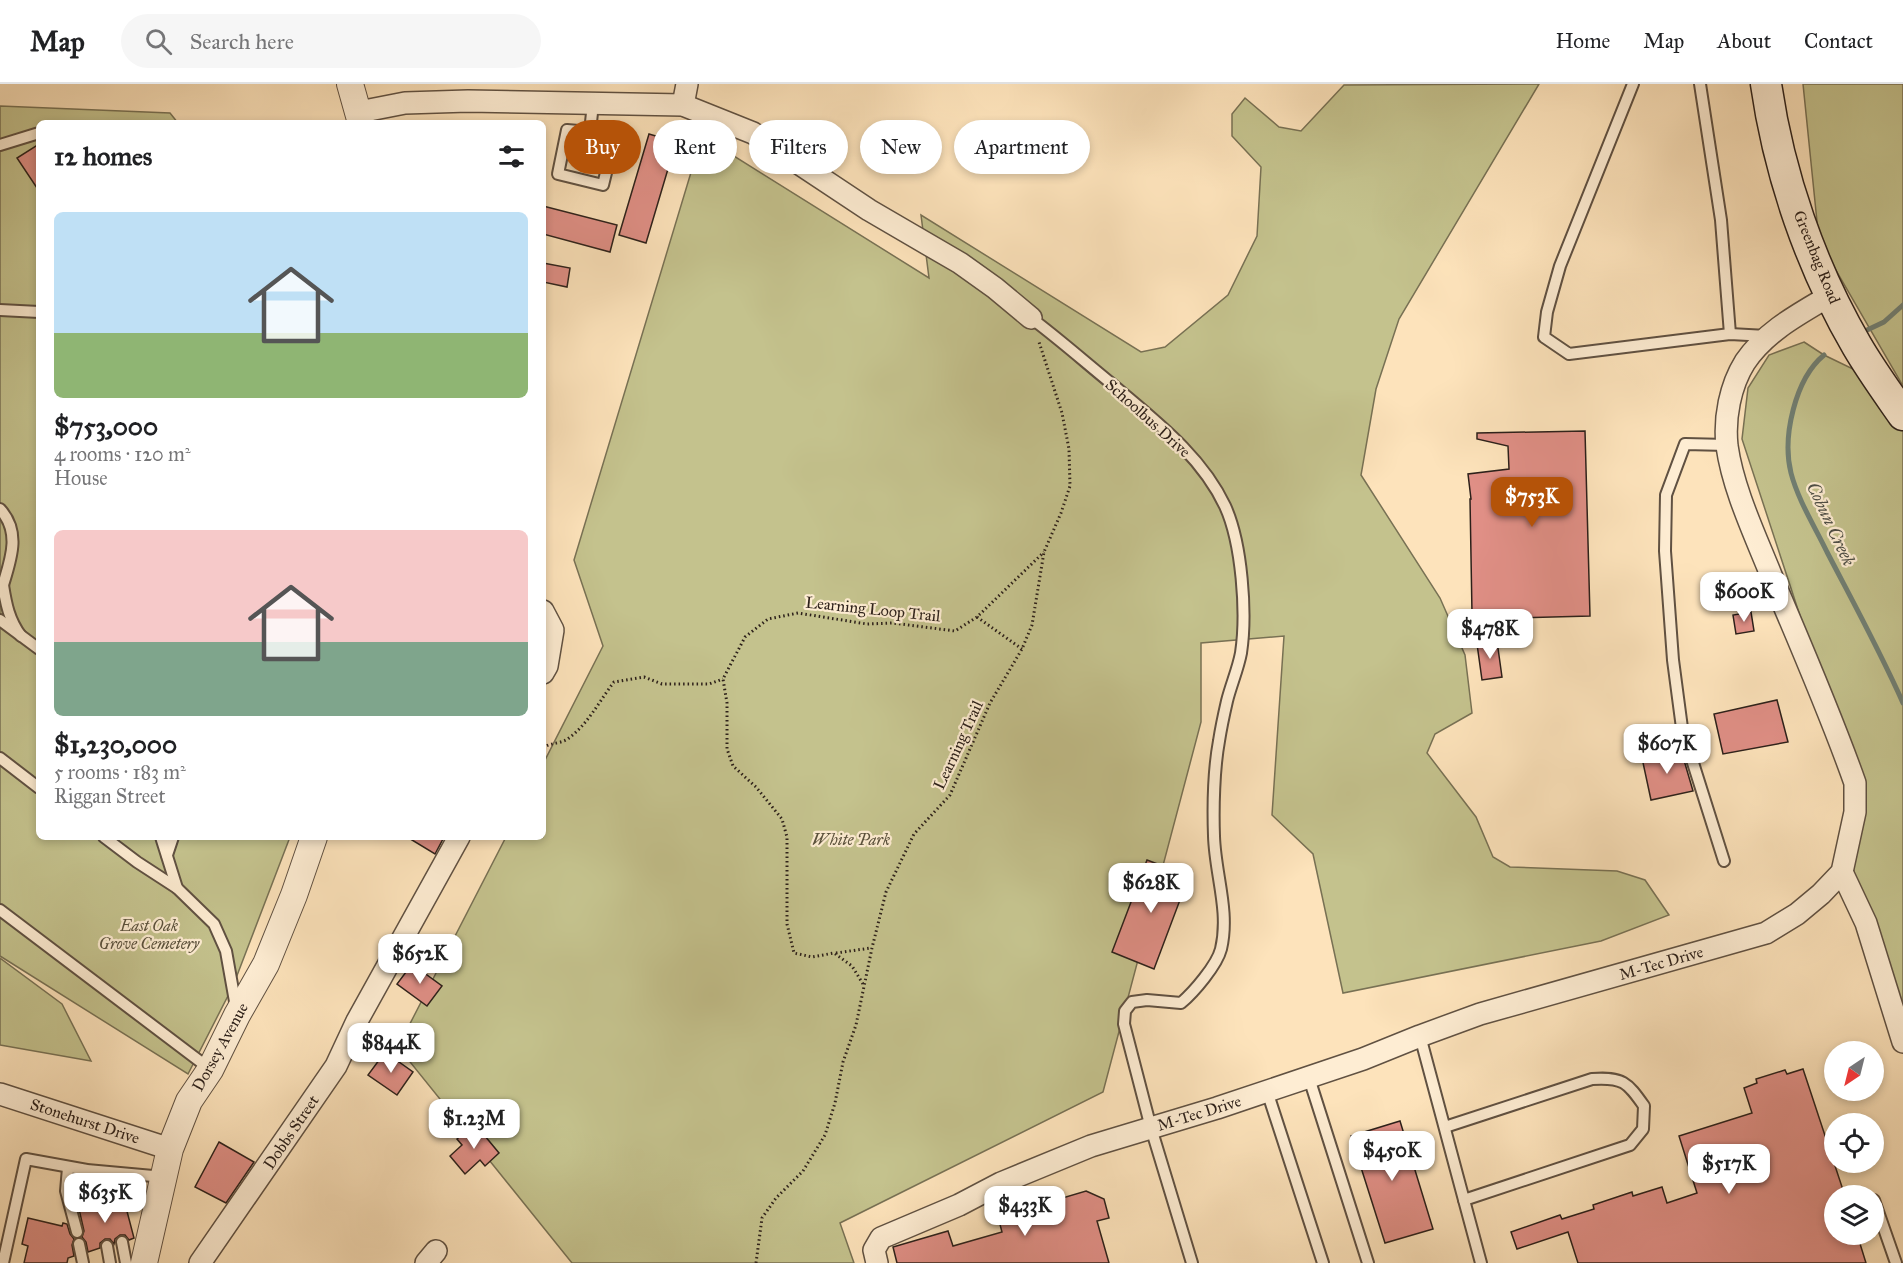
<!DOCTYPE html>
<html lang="en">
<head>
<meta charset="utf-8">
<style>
  :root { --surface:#fff; --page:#f6f6f6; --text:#202124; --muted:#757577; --line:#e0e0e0; --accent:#b45309 }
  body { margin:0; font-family:"IM FELL Great Primer",serif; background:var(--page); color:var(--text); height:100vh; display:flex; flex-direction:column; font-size:22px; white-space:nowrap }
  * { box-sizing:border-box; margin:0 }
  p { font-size:20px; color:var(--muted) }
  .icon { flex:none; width:33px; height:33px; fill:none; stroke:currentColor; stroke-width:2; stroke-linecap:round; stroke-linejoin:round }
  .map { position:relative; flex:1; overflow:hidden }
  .details { position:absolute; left:36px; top:36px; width:510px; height:720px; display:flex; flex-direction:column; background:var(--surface); border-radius:9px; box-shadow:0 3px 9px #0003 }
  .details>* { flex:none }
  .banner { position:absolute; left:564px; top:36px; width:570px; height:54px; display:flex; gap:12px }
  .needle { width:39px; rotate:215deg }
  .fabs { position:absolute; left:1824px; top:957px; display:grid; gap:12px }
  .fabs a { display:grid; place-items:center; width:60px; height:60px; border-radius:50%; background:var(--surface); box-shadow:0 3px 9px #0003; font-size:30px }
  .price { position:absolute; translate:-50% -51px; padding:0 14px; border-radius:12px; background:#fff; color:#222; font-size:20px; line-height:39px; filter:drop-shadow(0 2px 3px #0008) }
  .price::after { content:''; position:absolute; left:50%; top:36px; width:18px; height:14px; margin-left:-9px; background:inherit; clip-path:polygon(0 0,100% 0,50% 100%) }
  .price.active { background:var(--accent); color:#fff }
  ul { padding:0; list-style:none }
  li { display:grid; align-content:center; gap:12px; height:318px; padding:0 18px }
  li span { display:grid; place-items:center; height:186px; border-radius:9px; color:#555 }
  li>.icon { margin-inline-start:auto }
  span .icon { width:108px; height:108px; fill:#fffc; stroke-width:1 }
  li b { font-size:26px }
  h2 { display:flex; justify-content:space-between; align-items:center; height:72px; padding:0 18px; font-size:26px }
  .chip { padding:0 21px; border-radius:27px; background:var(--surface); box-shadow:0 3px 9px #0003; font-size:21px; line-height:54px }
  .chip.active { background:var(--accent); color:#fff }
  header { display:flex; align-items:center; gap:36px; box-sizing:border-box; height:84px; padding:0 30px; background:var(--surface); border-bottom:2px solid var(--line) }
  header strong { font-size:28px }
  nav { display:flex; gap:33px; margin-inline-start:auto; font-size:21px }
  .search { width:420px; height:54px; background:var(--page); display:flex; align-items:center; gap:15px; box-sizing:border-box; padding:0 21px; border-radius:33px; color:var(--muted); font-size:22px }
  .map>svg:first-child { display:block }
  .green { fill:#c4c28d; stroke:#787154; stroke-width:1.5 }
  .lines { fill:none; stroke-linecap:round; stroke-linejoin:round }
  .stream { stroke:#717f73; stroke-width:5 }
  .building { fill:#e08f86; stroke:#2c201a; stroke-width:1.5 }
  .service-casing { stroke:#605142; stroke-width:14 }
  .minor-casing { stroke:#605142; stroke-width:24 }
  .tertiary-casing { stroke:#605142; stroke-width:28 }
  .secondary-casing { stroke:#2c201a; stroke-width:33 }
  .path { stroke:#2c201a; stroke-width:3; stroke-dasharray:1.5 3; stroke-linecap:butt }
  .service { stroke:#feedd3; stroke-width:10 }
  .minor { stroke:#feedd3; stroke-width:21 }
  .tertiary { stroke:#feedd3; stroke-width:26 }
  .secondary { stroke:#feedd3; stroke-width:30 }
  .labels { text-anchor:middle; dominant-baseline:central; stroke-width:4.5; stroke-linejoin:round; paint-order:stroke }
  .street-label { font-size:16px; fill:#2c201a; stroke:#feedd3 }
  .park-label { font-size:16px; font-style:italic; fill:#5a513c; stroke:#feedd3 }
  .water-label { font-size:18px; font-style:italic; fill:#4e4f47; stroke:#feedd3 }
</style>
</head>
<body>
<header>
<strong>Map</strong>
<div class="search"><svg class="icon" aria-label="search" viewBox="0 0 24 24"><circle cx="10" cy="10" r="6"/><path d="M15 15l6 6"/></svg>Search here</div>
<nav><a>Home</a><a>Map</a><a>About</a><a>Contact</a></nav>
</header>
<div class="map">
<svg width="1903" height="1179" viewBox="0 0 1903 1179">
  <rect width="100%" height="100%" fill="#fde3bb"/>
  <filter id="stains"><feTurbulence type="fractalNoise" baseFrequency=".00333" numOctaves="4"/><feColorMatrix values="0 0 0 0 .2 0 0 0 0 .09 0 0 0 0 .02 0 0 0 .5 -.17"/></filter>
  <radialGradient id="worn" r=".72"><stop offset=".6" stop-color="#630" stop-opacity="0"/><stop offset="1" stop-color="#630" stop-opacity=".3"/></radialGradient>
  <g class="green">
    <path d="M 1539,0 L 1399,235 L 1376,305 L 1361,391 L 1440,514 L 1465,571 L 1472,629 L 1435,650 L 1427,669 L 1476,733 L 1493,773 L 1510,783 L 1617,787 L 1645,796 L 1669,831 L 1601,857 L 1343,909 L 1313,770 L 1272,731 L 1284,552 L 1201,559 L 1201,638 L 1103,1008 L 840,1139 L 854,1179 L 572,1179 L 398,963 L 506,753 L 543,753 L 543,680 L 603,562 L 574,476 L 702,52 L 929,194 L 921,131 L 1141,268 L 1165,263 L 1228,211 L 1257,152 L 1261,83 L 1232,52 L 1232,30 L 1245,14 L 1279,43 L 1301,47 L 1344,1 Z"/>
    <path d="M 1803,0 L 1903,0 L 1903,302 L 1819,157 Z"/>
    <path d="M 0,22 L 170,29 L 178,39 L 39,39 L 39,753 L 290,753 L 233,902 L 188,990 L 0,872 Z"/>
    <path d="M 1804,258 L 1824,271 L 1880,298 L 1903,331 L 1903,963 L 1842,788 L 1855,728 L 1845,669 L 1742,355 L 1748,304 L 1769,271 Z"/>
    <path d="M 0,874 L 62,920 L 91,977 L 0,961 Z"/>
  </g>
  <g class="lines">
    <g class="stream">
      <path d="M 1865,247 L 1884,238 L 1903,221"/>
      <path d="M 1824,271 C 1795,295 1782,353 1791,389 C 1798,416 1815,443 1827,468 C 1853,518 1880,567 1903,619"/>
    </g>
  </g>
  <g class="building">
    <path d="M 649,50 L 676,58 L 646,159 L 619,151 Z"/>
    <path d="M 39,60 L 39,107 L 17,74 Z"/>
    <path d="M 543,122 L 617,141 L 610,168 L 543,150 Z"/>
    <path d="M 543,179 L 570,184 L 567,203 L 543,198 Z"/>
    <path d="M 1585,347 L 1590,532 L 1513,534 L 1512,529 L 1472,529 L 1470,415 L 1471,415 L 1468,390 L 1509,385 L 1508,362 L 1477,355 L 1477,349 Z"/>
    <path d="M 1751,528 L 1754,547 L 1736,550 L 1733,531 Z"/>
    <path d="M 1497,557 L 1502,593 L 1482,596 L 1477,560 Z"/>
    <path d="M 1777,616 L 1788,658 L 1723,670 L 1714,630 Z"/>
    <path d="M 1681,666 L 1693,707 L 1651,716 L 1642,674 Z"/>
    <path d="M 407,753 L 444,753 L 435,770 Z"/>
    <path d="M 1147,776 L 1189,792 L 1154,885 L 1112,868 Z"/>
    <path d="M 412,880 L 442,902 L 427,922 L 397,900 Z"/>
    <path d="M 385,968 L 413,988 L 397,1011 L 368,991 Z"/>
    <path d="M 1803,985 L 1845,1112 L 1834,1112 L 1834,1150 L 1857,1150 L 1866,1179 L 1578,1179 L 1568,1148 L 1517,1165 L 1511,1148 L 1560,1131 L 1562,1135 L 1594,1125 L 1593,1121 L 1632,1108 L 1633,1112 L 1662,1103 L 1667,1119 L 1697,1109 L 1679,1052 L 1752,1029 L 1744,1004 L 1757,999 L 1756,995 L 1785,986 L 1787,990 Z"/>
    <path d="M 1400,1037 L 1433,1145 L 1385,1159 L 1351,1052 Z"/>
    <path d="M 475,1040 L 499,1069 L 485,1082 L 480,1076 L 465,1090 L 450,1072 L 462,1061 L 457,1055 Z"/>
    <path d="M 219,1058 L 254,1078 L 226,1119 L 195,1103 Z"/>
    <path d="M 1086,1107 L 1104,1115 L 1109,1134 L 1097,1137 L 1109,1179 L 897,1179 L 893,1163 L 948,1147 L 953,1162 L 1002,1148 L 998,1133 Z"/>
    <path d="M 123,1112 L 134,1154 L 129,1156 L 125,1151 L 120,1151 L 115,1155 L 114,1160 L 110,1155 L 105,1155 L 100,1159 L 100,1164 L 88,1168 L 86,1158 L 82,1153 L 84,1147 L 79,1125 L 89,1122 L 94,1126 L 99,1126 L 103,1121 L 103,1118 L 106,1117 L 110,1122 L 115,1122 L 120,1118 L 120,1113 Z"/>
    <path d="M 28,1134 L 62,1142 L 63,1139 L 67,1140 L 70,1150 L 74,1155 L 72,1161 L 74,1172 L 68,1174 L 67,1179 L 24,1179 L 28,1162 L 22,1160 Z"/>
  </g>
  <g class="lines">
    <defs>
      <g id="service">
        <path d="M 1633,0 L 1560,182 L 1547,228 L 1544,253 L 1569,270 L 1730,250 L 1767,252"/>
        <path d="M 1700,0 L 1721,136 L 1730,250"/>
        <path d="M 590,48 L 614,56 L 603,101 L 558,90 L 567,46 L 590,48 L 593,19"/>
        <path d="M 0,61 L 39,49"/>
        <path d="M 0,226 L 39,228"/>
        <path d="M 1031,234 C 1059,255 1085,278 1112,300 C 1154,336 1201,371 1225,422 C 1242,459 1247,529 1241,569 C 1238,585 1231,601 1227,617 C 1224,630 1221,644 1219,657 C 1214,684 1213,724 1214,752 C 1215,790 1230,827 1221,865 C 1217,881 1194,908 1181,919 L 1147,916 L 1132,918 L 1125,927 L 1124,940 L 1151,1044 L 1192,1179"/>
        <path d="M 0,425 C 21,448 11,475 3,501 L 0,502"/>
        <path d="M 3,501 C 6,520 9,536 21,552"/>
        <path d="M 0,536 L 39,565"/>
        <path d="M 0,674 L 39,704"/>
        <path d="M 104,753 L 137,778 L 177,804"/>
        <path d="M 161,753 L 177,804 L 214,840 L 226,867 L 236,923"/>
        <path d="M 167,771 L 173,753"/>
        <path d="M 1724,777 L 1682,644 L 1673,576 L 1665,467 L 1666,411 L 1685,360 L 1727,361"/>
        <path d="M 0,826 L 210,985"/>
        <path d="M 1420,952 L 1464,1116 L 1630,1061 L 1643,1045 L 1644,1022 C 1627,998 1623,993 1592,995 L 1445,1043"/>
        <path d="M 1309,994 L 1368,1179"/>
        <path d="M 1267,1007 L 1323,1179"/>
        <path d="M 68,1084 L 66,1107 L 77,1148"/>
        <path d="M 87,1086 L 96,1119"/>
        <path d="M 108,1089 L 113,1115"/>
        <path d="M 1464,1116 L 1481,1179"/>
        <path d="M 1874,1116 L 1896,1179"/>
        <path d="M 122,1158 L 126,1179"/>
        <path d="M 79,1160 L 83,1179"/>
        <path d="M 107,1162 L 110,1179"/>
        <path d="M 3,1179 L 26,1075 L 87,1086 L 164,1093"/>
      </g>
      <g id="minor">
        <path d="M 683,21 L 687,0"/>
        <path d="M 359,28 L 405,19 L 468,17 L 683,21 L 753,49 L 869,126 L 960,179 L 995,204 L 1031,234"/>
        <path d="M 543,527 L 553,546 L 547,582 L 543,589"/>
        <path d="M 1842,788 L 1866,839 L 1903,958"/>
        <path d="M 0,1010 L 170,1065"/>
        <path d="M 200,1179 L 336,982 L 357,937 L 459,753"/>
        <path d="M 426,1179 L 436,1167"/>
        <path d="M 877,1179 L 874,1166 L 881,1154 L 959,1121 L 1001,1099 L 1091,1062 L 1217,1024 L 1363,975 L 1420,952 L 1480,930 L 1766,849 L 1797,830 L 1821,810 L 1842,788 L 1855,728 L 1855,699 C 1830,628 1800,560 1771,491 C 1755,451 1733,405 1727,362 C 1724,334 1730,302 1745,278 C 1766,247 1799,230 1831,211"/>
      </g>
      <g id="tertiary">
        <path d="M 350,0 L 361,39"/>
        <path d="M 144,1179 L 170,1065 L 189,1017 L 210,986 L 237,931 L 266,880 L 294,811 L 314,753"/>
      </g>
      <path id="secondary" d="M 1766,0 C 1779,91 1811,183 1857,262 C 1871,286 1887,308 1903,331"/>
    </defs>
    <use href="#service" class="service-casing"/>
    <use href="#minor" class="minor-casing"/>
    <use href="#tertiary" class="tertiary-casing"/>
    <use href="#secondary" class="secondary-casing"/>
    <g class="path">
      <path d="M 977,533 L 1022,565"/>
      <path d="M 543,664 C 551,658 562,660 569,654 C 588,640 600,616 614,598 L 644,593 L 662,600 L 709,600 L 723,595"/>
      <path d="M 836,869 L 871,864"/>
      <path d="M 863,900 L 852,882 L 834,869 L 812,873 L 794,869 L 787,840 L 787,753 L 782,735 L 756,703 L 733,682 L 727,665 L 727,619 L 723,595 L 745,553 L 768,535 L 798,529 L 867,540 L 893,539 L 955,547 L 977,533 L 1044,468"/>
      <path d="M 756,1179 L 762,1134 L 776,1114 L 803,1087 L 825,1051 L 835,1019 L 843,978 L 856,941 L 872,864 L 886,808 L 914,750 L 950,711 L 990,619 L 1022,565 L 1032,541 L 1044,468 L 1061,429 L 1070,402 L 1069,365 L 1062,329 L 1039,258"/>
    </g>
    <use href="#service" class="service"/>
    <use href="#minor" class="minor"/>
    <use href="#tertiary" class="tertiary"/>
    <use href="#secondary" class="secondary"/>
  </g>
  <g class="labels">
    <g class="street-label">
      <text transform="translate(1817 173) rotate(68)">Greenbag Road</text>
      <text transform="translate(1148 334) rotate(42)">Schoolbus Drive</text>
      <text transform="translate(873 525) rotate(6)">Learning Loop Trail</text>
      <text transform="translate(958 661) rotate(-65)">Learning Trail</text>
      <text transform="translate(1661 879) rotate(-16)">M-Tec Drive</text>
      <text transform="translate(220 963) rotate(-61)">Dorsey Avenue</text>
      <text transform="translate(1199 1029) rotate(-17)">M-Tec Drive</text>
      <text transform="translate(85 1037) rotate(18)">Stonehurst Drive</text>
      <text transform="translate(291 1048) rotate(-56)">Dobbs Street</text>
    </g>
    <g class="park-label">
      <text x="851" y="755">White Park</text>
      <text x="149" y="841">East Oak<tspan x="149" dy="18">Grove Cemetery</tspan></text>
    </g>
    <g class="water-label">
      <text transform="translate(1831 440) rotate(65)">Cobun Creek</text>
    </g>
  </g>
  <rect width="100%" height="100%" filter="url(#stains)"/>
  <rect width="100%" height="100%" fill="url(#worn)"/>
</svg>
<div class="fabs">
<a><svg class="needle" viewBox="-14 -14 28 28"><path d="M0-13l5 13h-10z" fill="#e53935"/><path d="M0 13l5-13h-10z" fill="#757577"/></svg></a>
<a><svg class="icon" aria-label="locate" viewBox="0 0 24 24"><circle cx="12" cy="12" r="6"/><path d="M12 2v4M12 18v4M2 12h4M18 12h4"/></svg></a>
<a><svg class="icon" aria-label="layers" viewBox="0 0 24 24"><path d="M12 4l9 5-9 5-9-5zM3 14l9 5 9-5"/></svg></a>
</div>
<b class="price active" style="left:1532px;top:444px">$753K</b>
<b class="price" style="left:1744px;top:539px">$600K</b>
<b class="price" style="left:1490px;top:576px">$478K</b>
<b class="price" style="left:1667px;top:691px">$607K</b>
<b class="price" style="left:1151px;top:830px">$628K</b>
<b class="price" style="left:420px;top:901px">$652K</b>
<b class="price" style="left:391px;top:990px">$844K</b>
<b class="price" style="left:474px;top:1066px">$1.23M</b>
<b class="price" style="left:1392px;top:1098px">$450K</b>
<b class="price" style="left:1729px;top:1111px">$517K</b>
<b class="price" style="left:105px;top:1140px">$635K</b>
<b class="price" style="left:1025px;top:1153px">$433K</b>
<div class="banner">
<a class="chip active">Buy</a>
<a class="chip">Rent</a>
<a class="chip">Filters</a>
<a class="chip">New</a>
<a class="chip">Apartment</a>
</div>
<section class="details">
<h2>12 homes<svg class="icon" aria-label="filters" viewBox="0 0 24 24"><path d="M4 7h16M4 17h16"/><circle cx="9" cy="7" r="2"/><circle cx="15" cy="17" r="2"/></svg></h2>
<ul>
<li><span style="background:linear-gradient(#bfe0f5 65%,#8fb573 0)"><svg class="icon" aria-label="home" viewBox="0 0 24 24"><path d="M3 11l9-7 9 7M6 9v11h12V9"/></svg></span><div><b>$753,000</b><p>4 rooms · 120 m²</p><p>House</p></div></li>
<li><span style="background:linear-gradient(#f6c9c9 60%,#7fa58c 0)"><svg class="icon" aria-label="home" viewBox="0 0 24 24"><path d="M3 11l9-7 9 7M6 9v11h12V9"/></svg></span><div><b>$1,230,000</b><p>5 rooms · 183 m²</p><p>Riggan Street</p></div></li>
</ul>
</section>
</div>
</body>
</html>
